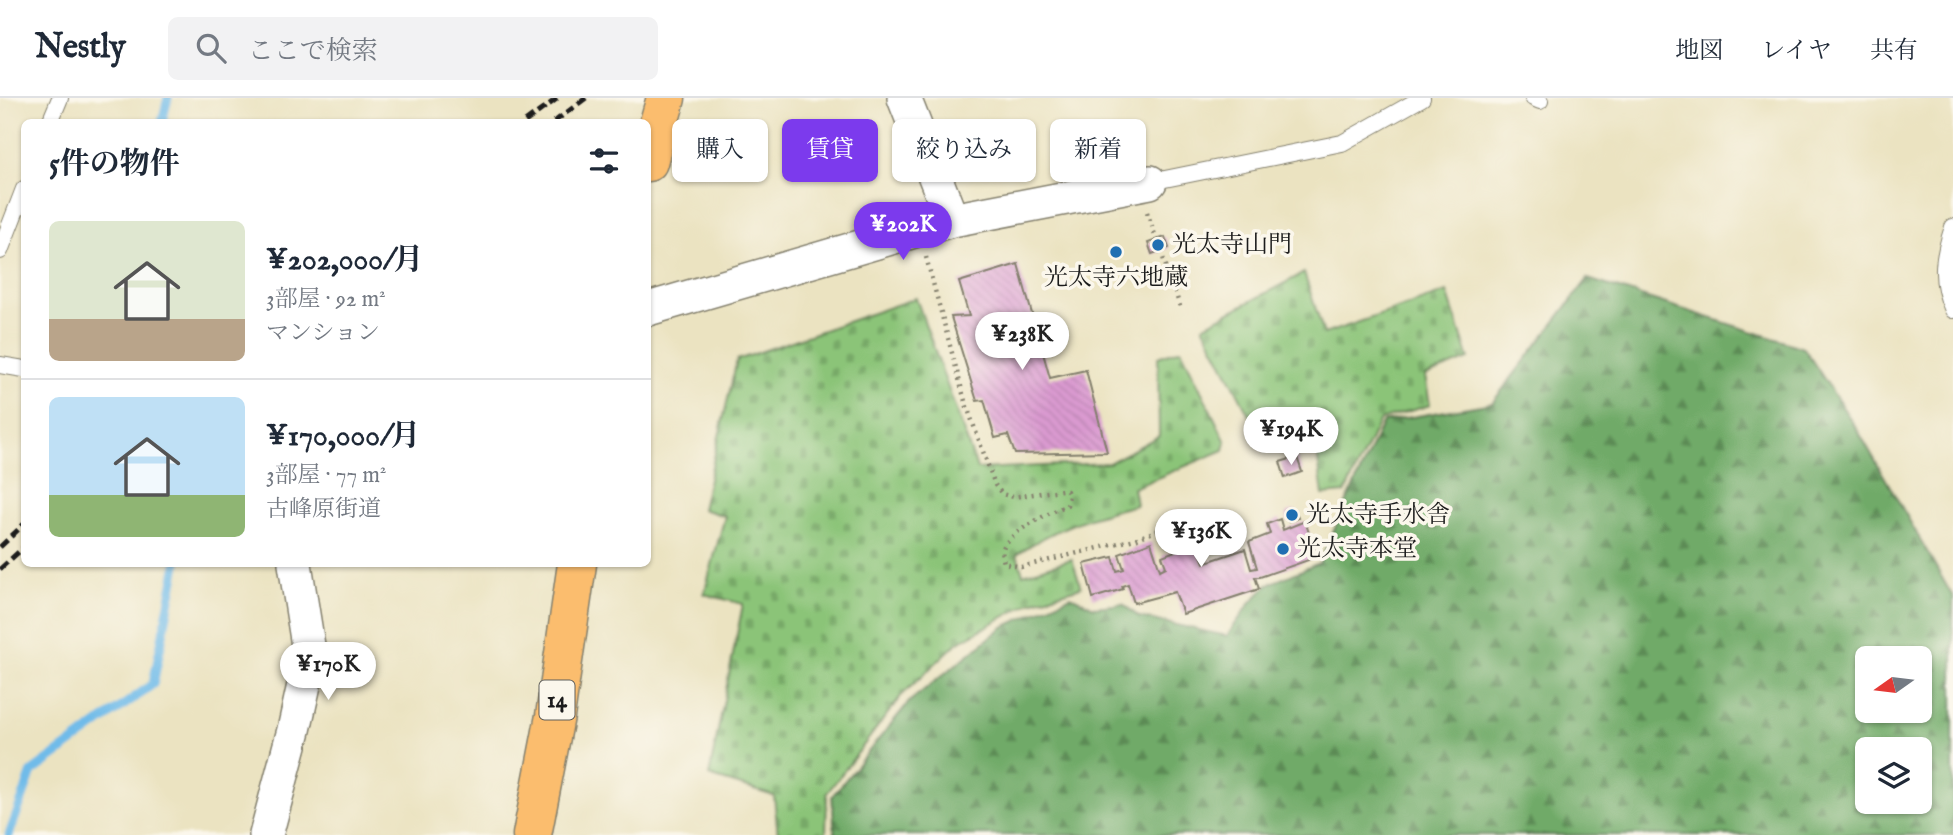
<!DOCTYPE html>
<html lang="ja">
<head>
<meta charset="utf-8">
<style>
  :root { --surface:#fff; --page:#f2f2f3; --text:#1f2937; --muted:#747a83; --line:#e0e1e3; --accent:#7c3aed }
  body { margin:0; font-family:"IM FELL English","Noto Serif JP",serif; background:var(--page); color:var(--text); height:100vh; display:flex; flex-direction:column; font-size:26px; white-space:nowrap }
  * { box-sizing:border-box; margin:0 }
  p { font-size:23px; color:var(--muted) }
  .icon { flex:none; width:38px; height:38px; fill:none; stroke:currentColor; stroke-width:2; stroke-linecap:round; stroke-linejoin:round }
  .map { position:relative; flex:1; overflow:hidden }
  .sheet { position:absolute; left:21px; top:21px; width:630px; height:448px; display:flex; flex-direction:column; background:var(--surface); border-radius:10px; box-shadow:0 2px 5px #0004 }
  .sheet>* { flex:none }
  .banner { position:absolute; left:672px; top:21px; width:665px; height:63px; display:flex; gap:14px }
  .needle { width:46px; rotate:256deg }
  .buttons { position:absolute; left:1855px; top:548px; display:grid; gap:14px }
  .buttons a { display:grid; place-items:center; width:77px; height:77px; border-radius:10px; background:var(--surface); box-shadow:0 2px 5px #0004; font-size:35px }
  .price { position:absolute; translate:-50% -60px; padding:0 16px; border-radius:24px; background:#fff; color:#222; font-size:23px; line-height:46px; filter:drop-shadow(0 2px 4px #0008) }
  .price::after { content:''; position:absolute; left:50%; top:42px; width:21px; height:16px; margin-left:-10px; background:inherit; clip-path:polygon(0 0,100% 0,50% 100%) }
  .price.on { background:var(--accent); color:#fff }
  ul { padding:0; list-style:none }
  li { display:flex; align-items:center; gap:21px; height:175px; padding:0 28px }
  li+li { border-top:2px solid var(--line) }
  li span { display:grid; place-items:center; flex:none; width:196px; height:140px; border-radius:10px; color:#555 }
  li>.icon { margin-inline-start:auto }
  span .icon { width:84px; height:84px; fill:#fffc; stroke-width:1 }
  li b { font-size:30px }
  h2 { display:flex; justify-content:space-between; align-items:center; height:84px; padding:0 28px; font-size:30px }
  .pill { padding:0 24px; border-radius:10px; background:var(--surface); box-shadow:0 2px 5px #0004; font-size:24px; line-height:63px }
  .pill.on { background:var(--accent); color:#fff }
  header { display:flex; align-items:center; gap:42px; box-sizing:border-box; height:98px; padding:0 35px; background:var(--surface); border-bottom:2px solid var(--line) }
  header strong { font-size:33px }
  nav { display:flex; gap:38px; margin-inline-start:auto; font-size:24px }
  .search { width:490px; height:63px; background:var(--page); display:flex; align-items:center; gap:18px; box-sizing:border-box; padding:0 24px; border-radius:10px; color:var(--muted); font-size:26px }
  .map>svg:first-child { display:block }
  .forest { fill:url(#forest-firs); stroke:#466342; stroke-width:2; fill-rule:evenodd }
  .cemetery { fill:url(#cemetery-stones); stroke:#54704a; stroke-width:2 }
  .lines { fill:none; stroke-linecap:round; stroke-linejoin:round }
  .stream { stroke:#6fbbe9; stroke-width:9 }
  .building { fill:url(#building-back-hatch) }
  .lane-casing { stroke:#84806e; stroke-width:18 }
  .street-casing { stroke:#84806e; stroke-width:36 }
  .primary-casing { stroke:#84806e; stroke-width:41 }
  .path { stroke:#84806e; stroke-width:4.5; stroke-dasharray:2 5; stroke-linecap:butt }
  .lane { stroke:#fff; stroke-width:16 }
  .street { stroke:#fff; stroke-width:33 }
  .primary { stroke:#fbbd6e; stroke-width:38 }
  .rail { stroke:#1c1c1c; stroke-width:5; stroke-dasharray:10 5; stroke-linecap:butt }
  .poi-dot { fill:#1f6fb2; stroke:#fbf7ec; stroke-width:2.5 }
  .labels { text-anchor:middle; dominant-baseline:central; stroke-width:7; stroke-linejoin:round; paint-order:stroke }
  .shield { fill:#fbf7ec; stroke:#5f5e5a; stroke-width:2 }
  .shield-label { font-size:23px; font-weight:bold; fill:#1c1c1c }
  .poi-label { font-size:24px; fill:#1c1c1c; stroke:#fbf7ec; text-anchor:start }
</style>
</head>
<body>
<header>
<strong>Nestly</strong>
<div class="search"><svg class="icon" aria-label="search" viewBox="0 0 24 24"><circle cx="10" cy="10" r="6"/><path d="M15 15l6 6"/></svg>ここで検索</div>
<nav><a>地図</a><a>レイヤ</a><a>共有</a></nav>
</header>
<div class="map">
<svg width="1953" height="737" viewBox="0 0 1953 737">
  <defs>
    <pattern id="forest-firs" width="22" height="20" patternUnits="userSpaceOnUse" patternTransform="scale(1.75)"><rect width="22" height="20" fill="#70aa68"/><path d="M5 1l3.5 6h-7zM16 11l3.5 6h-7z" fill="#5b8a55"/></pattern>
    <pattern id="cemetery-stones" width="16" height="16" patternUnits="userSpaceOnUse" patternTransform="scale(1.75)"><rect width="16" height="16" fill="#8bc478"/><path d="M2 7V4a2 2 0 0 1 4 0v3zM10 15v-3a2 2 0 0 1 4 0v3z" fill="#77a867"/></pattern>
    <pattern id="building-back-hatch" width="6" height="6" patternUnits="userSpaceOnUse" patternTransform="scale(1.75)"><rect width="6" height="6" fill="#da9ad0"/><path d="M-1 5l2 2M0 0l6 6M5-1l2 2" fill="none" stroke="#ba84b2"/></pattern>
  </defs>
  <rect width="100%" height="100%" fill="#fbf7ec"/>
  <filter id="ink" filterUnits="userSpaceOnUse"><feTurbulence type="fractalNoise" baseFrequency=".0143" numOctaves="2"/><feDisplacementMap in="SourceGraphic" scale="14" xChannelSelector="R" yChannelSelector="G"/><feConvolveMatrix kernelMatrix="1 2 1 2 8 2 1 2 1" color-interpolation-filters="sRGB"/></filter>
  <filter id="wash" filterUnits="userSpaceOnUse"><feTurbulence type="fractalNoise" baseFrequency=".00686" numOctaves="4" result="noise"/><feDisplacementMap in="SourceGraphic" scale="28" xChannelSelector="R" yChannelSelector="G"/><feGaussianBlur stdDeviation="1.57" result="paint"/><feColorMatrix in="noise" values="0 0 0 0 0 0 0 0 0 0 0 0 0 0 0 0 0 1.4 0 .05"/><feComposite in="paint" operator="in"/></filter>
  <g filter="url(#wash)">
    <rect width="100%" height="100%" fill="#ebe3c1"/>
    <path class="forest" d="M 1588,181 L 1804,250 L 1860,336 L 1953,499 L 1953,737 L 835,737 L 832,698 L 910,603 L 1003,529 L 1071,498 L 1094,509 L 1123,506 L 1139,519 L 1227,538 L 1251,504 L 1269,486 L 1319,465 L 1383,324 L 1492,305 ZM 1867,560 L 1920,560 L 1920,612 L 1867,612 ZM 1867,651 L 1920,651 L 1920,704 L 1867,704 Z"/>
    <g class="cemetery">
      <path d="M 1304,175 L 1324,236 L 1447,194 L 1469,261 L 1425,278 L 1430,307 L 1380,322 L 1345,395 L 1323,397 L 1312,318 L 1259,336 L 1203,228 Z"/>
      <path d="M 916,200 L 977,371 L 1109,365 L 1159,338 L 1158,259 L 1181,251 L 1226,344 L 1224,352 L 1133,390 L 1136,407 C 1091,418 1056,429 1017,456 L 1023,476 L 1072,461 L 1081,489 L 1031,504 L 957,545 L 902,597 L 827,695 L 826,737 L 778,737 L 774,698 L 709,678 L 743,506 L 704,496 L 725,418 L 702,411 L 737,262 Z"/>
    </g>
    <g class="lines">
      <g class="stream">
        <path d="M 162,24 L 168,0"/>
        <path d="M 9,737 L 32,674 L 153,586 L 177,466"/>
      </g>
    </g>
    <g id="blocks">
      <g class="building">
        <path d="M 1165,139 L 1169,150 L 1152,156 L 1148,145 Z"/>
        <path d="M 1018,166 L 1050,280 L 1086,272 L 1107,354 L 1015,356 L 1008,337 L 995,340 L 984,302 L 977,303 L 951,219 L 969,218 L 959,184 Z"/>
        <path d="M 1297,359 L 1302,374 L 1285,380 L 1280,364 Z"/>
        <path d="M 1295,412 L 1298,420 L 1288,423 L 1286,415 Z"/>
        <path d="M 1280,421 L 1283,432 L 1305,423 L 1317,459 L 1260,479 L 1255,479 L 1259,491 L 1183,516 L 1175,494 L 1134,505 L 1128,486 L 1122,488 L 1123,491 L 1093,500 L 1084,466 L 1113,459 L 1117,473 L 1124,471 L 1119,456 L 1151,444 L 1160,472 L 1166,469 L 1162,458 L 1196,445 L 1204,465 L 1245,451 L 1251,471 L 1257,470 L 1249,444 L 1270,436 L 1267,426 Z"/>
      </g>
    </g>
  </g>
  <g filter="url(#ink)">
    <use href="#blocks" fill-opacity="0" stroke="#84806e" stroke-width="2"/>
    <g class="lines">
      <defs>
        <g id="lane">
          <path d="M 1533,0 L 1540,3"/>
          <path d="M 50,24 L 60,0"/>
          <path d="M 1150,84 L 1342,45 L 1422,0"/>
          <path d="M 1953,129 C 1943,159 1939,182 1953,212"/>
          <path d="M 0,153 L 24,91"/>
          <path d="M 0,267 L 24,271"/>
        </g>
        <g id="street">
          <path d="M 904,0 L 952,122"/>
          <path d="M 648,211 L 952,122 L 1150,84"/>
          <path d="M 266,737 L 294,632 L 310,560 L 295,466"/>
        </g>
        <g id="primary">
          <path d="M 648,64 L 666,0"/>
          <path d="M 532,737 L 555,618 L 577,466"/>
        </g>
      </defs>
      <use href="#lane" class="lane-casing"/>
      <use href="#street" class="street-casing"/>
      <use href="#primary" class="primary-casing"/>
      <g class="path">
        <path d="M 1147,114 L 1181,211"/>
        <path d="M 926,159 L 965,303 L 995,387 L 1002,396 L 1013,399 L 1062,392 L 1067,393 L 1069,398 L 1067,407 C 1050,415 1013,432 1004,448 C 1001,454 1003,460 1004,465 L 1021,469 L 1135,441 L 1164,430"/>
      </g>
      <use href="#lane" class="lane"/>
      <use href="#street" class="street"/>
      <use href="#primary" class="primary"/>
      <g class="rail">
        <path d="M 525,24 L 558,0"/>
        <path d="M 554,24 L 586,0"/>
        <path d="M 0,449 L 24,426"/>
        <path d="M 0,471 L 24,449"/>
      </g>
    </g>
  </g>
  <g class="poi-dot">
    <circle cx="1158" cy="147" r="7"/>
    <circle cx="1116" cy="154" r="7"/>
    <circle cx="1292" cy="417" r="7"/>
    <circle cx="1283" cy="451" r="7"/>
  </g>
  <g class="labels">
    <rect class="shield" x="539.5" y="582.5" width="35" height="39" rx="5"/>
    <g class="shield-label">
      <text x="557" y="602">14</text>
    </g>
    <g class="poi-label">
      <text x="1172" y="147">光太寺山門</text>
      <text x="1116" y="180" text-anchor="middle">光太寺六地蔵</text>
      <text x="1306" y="417">光太寺手水舎</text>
      <text x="1297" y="451">光太寺本堂</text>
    </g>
  </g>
</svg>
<div class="buttons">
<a><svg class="needle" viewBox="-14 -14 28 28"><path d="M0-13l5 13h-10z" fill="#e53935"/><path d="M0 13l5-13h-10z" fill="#747a83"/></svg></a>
<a><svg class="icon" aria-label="layers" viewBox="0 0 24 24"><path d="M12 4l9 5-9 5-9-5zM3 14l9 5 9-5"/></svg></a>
</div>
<b class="price on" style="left:903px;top:164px">¥202K</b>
<b class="price" style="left:1022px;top:274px">¥238K</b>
<b class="price" style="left:1291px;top:369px">¥194K</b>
<b class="price" style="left:1201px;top:471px">¥136K</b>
<b class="price" style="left:328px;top:604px">¥170K</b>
<div class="banner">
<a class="pill">購入</a>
<a class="pill on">賃貸</a>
<a class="pill">絞り込み</a>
<a class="pill">新着</a>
</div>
<section class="sheet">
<h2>5件の物件<svg class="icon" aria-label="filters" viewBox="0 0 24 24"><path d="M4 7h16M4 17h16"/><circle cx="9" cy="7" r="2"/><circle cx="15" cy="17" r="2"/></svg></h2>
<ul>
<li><span style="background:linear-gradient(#dfe7d0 70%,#b9a48a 0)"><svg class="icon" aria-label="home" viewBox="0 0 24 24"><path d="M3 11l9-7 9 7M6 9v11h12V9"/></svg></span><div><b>¥202,000/月</b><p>3部屋 · 92 m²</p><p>マンション</p></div></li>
<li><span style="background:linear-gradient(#bfe0f5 70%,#8fb573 0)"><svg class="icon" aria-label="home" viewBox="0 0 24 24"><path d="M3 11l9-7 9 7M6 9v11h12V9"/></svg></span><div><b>¥170,000/月</b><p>3部屋 · 77 m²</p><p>古峰原街道</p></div></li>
</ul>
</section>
</div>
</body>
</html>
